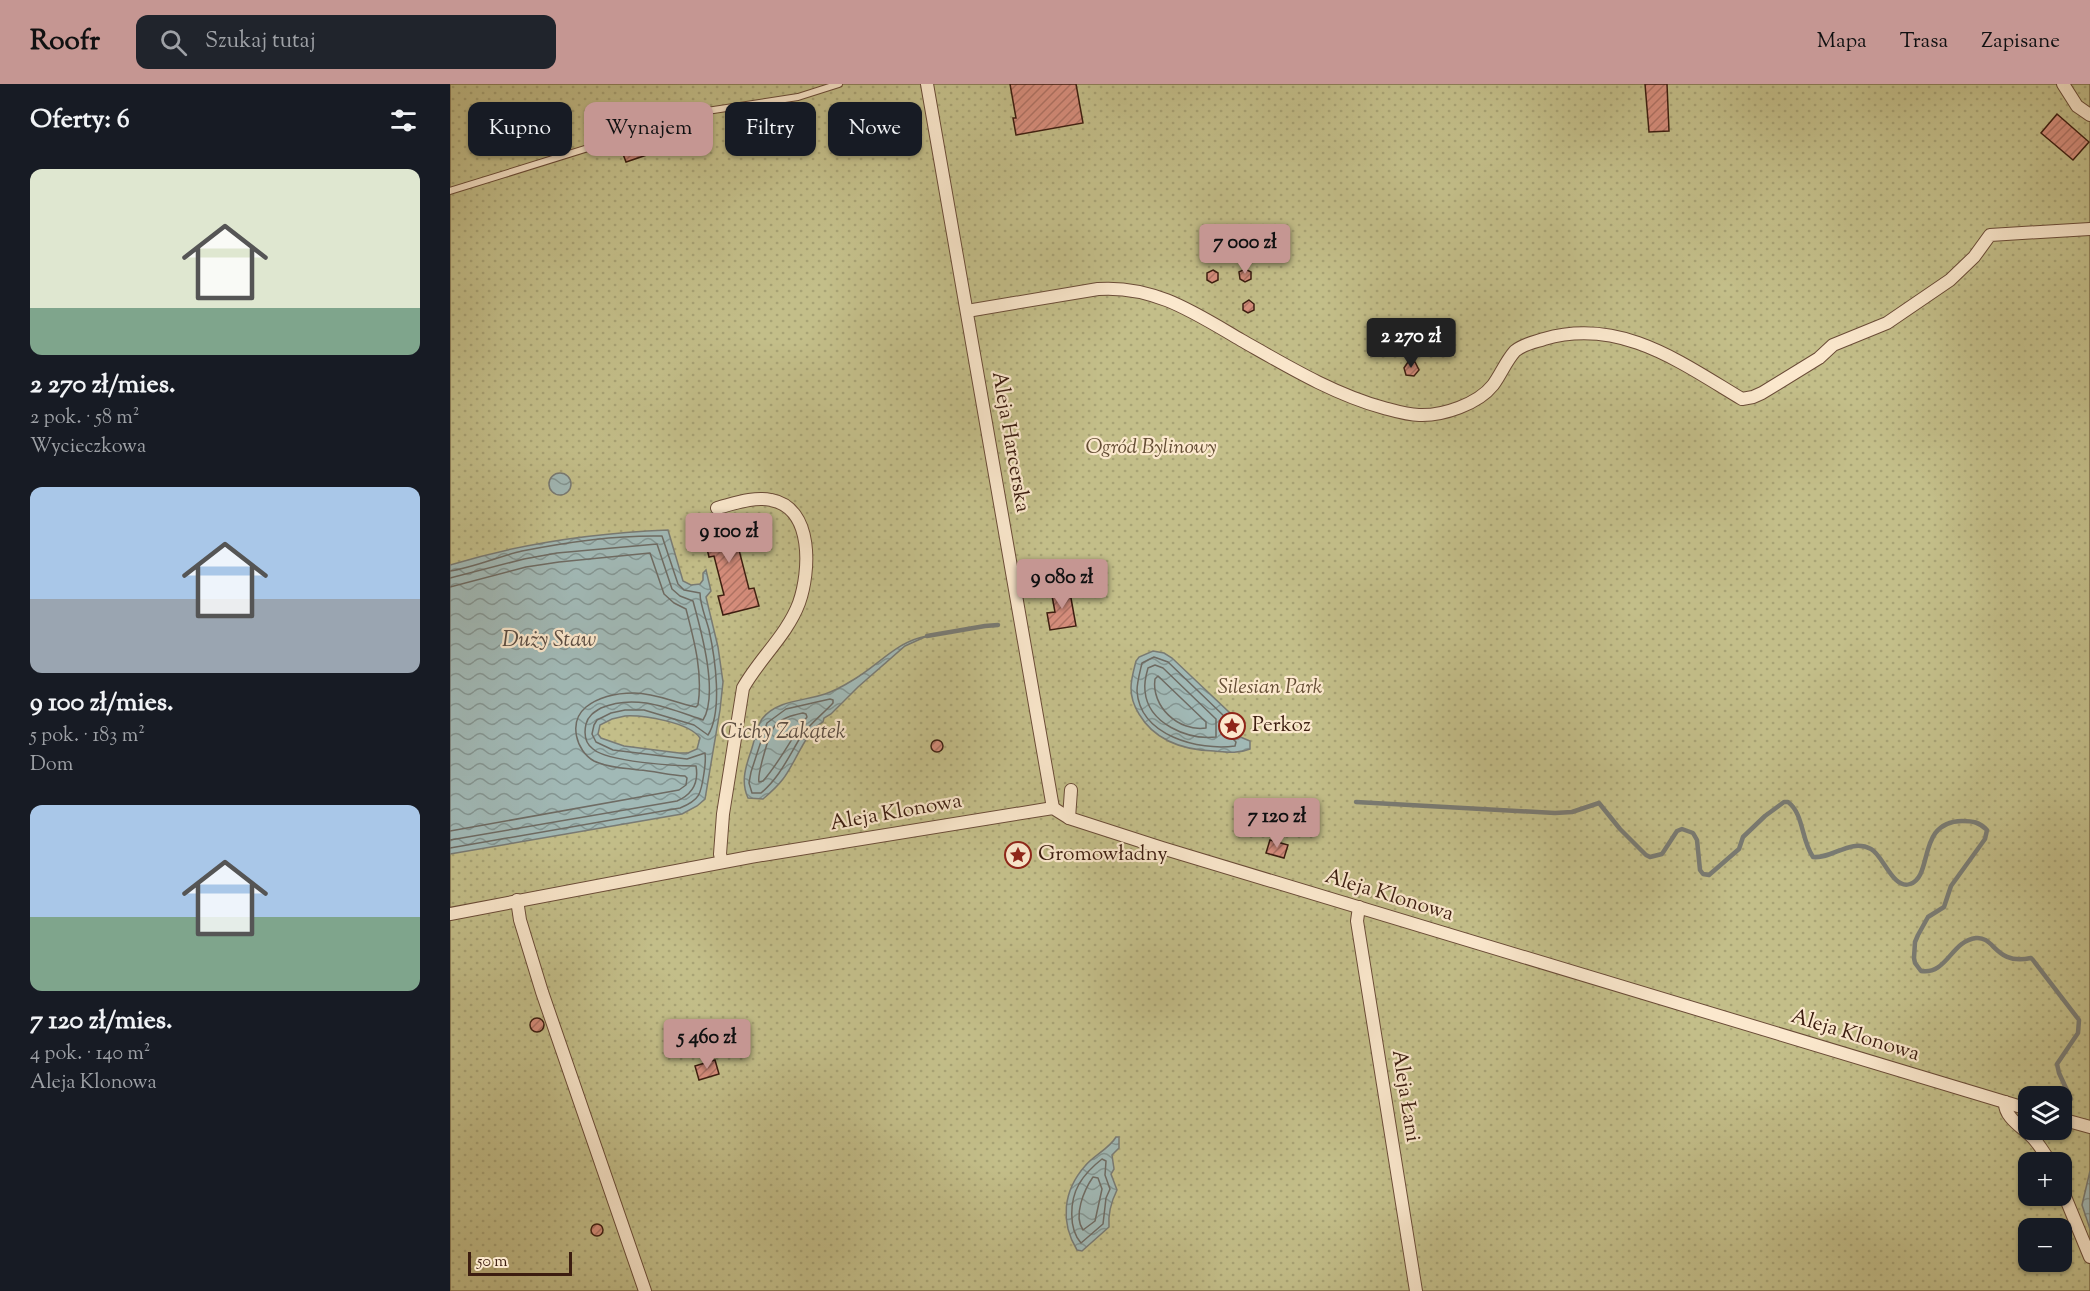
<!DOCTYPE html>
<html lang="pl">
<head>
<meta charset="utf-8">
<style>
  :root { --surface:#171b24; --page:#20242c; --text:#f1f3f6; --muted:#9ea1a6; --accent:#c59692 }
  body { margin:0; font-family:"Sorts Mill Goudy",serif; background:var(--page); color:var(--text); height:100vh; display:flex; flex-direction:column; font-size:22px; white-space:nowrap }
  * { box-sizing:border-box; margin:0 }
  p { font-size:20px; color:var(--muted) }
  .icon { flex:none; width:33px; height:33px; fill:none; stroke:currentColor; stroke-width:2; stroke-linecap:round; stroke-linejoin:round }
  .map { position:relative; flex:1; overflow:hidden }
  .drawer { display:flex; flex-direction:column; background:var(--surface); width:450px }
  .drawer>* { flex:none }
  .guide { position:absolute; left:18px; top:18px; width:570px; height:54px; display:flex; gap:12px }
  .fabs { position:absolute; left:1568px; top:1002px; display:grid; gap:12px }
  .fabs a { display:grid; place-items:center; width:54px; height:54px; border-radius:12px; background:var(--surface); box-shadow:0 2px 4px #0004; font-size:30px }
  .scale { position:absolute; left:18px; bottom:15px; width:104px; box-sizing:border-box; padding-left:6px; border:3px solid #3c1d10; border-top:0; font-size:16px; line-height:21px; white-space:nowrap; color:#3c1d10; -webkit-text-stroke:4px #fbe8cd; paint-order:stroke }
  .price { position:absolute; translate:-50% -51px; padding:0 14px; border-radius:6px; background:var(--accent); color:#111; font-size:20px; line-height:39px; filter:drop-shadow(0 2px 3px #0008) }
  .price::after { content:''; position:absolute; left:50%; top:36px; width:18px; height:14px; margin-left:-9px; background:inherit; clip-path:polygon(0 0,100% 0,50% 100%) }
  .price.active { background:#222; color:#fff }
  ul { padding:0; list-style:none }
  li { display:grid; align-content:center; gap:12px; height:318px; padding:0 30px }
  li span { display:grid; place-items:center; height:186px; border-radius:12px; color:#555 }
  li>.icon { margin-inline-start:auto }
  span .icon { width:108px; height:108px; fill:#fffc; stroke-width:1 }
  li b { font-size:26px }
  h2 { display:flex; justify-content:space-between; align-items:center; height:72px; padding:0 30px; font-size:26px }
  .tag { padding:0 21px; border-radius:12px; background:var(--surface); box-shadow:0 2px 4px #0004; font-size:21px; line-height:54px }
  .tag.active { background:var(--accent); color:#111 }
  header { display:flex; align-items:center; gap:36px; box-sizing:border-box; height:84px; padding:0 30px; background:var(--accent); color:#111 }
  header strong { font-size:28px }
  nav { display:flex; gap:33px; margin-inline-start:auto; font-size:21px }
  .search { width:420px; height:54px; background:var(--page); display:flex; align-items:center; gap:15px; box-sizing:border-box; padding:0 21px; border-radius:12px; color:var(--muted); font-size:22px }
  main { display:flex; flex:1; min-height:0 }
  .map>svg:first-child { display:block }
  .park { fill:url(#park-dots); stroke:#806e4c; stroke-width:1.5; fill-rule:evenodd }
  .water { fill:url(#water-waves); stroke:#797b74; stroke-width:1.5; fill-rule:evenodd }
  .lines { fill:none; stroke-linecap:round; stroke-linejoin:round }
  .shore { stroke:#6e6b63; stroke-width:1.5 }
  .stream { stroke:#797b74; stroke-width:4.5 }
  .building { fill:url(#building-hatch); stroke:#3c1d10; stroke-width:1.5 }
  .lane-casing { stroke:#6b4c38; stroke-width:8 }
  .street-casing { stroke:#6b4c38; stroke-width:14 }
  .lane { stroke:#fbe8cd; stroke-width:6 }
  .street { stroke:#fbe8cd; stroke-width:12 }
  .labels { text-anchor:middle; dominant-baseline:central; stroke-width:4.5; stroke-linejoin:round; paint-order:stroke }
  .street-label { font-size:21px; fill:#3c1d10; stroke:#fbe8cd }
  .park-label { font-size:21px; font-style:italic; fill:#644d34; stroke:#fbe8cd }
  .poi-label { font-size:21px; fill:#3c1d10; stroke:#fbe8cd; text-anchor:start }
  .water-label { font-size:22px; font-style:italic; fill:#5a4c42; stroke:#fbe8cd }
</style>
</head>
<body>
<header>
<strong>Roofr</strong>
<div class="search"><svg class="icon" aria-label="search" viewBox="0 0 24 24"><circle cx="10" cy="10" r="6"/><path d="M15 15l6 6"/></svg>Szukaj tutaj</div>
<nav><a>Mapa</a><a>Trasa</a><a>Zapisane</a></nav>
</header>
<main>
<section class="drawer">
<h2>Oferty: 6<svg class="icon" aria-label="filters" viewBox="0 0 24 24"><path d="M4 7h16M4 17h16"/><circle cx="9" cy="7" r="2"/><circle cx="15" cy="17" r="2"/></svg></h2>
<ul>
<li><span style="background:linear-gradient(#dfe7d0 75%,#7fa58c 0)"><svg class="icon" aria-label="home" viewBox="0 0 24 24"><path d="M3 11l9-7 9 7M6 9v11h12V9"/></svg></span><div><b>2 270 zł/mies.</b><p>2 pok. · 58 m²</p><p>Wycieczkowa</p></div></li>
<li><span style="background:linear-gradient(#a9c7e8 60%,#9aa5b1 0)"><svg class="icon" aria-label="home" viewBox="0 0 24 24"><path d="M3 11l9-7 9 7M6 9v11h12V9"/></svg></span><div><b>9 100 zł/mies.</b><p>5 pok. · 183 m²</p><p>Dom</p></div></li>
<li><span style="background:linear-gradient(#a9c7e8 60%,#7fa58c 0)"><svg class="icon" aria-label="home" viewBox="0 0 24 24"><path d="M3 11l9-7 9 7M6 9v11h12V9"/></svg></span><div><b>7 120 zł/mies.</b><p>4 pok. · 140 m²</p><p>Aleja Klonowa</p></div></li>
</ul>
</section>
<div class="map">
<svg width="1640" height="1207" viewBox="0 0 1640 1207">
  <defs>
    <pattern id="park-dots" width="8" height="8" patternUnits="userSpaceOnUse" patternTransform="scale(1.5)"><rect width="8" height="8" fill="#c3be89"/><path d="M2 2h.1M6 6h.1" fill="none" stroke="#a8a375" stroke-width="1.8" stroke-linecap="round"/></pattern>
    <pattern id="water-waves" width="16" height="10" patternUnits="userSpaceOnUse" patternTransform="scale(1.5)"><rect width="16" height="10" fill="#a1b9b6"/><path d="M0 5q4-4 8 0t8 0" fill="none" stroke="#849693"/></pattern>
    <pattern id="building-hatch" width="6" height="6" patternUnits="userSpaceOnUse" patternTransform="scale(1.5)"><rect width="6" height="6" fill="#d78e7d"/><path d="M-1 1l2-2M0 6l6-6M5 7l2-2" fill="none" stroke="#b07365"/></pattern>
  </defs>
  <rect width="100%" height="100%" fill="#f9dbb2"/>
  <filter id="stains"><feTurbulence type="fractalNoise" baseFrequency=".00333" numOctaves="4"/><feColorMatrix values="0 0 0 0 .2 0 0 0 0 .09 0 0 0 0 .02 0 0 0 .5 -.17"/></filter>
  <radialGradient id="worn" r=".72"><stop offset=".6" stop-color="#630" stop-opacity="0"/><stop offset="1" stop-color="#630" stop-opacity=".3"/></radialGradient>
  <path class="park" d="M 0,0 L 1640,0 L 1640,1207 L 0,1207 ZM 1578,1012 L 1611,1012 L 1611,1046 L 1578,1046 ZM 1578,1078 L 1611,1078 L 1611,1112 L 1578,1112 ZM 1578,1144 L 1611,1144 L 1611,1178 L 1578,1178 Z"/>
  <g class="water">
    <circle cx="110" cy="400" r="11"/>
    <path d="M 218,446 L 233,497 L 241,501 L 250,500 L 253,496 L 253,489 L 256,486 L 261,507 L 256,513 L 268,563 L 273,598 L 270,626 L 255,715 L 247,722 L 232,730 L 0,770 L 0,481 C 72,459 143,449 218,446 ZM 175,632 C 193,631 239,638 250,654 L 247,665 L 238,669 L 229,669 L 174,662 L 151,654 L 148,650 L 150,641 L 162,635 Z"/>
    <path d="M 477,552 L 455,562 L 408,603 L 381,630 L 374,634 L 373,638 C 356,646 345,680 333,695 C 327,703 320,709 313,715 L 298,714 C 291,699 295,685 300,670 C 304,660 306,644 312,635 C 326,616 355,617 375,610 C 384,607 395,601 403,596 C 429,581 447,557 477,552 Z"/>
    <path d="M 703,567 L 714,569 L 722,574 L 781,630 L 782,634 L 780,644 L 788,652 L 800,657 L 800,665 C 788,670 776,668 764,667 C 733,666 705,657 689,630 C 684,622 681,613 681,604 C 681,595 684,585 686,577 L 689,573 Z"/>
    <path d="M 666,1053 L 669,1053 L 669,1064 L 662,1071 L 664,1085 L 661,1090 L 667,1106 C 661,1118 658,1130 659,1143 L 632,1167 L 627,1166 C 610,1138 613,1107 635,1082 C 644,1071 659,1065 666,1053 Z"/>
    <path d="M 1640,1087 L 1640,1145 L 1632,1121 Z"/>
  </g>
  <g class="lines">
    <g class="shore">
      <path d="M 0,487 C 22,484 50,472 72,467 C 117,458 166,451 212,452 L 228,500 L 234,506 L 250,509 C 250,521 256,534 259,546 C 265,573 273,627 258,651 L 244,641 L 194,626 L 175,626 L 161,629 L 147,636 L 144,641 L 142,650 L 146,658 L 163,666 L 237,675 L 255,669 C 256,676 255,682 254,689 C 251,710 250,716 230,724 L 0,764"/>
      <path d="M 0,494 L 74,475 L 107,469 L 207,460 L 222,505 L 230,512 L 243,517 C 251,546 269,610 253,636 C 220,625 186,609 151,624 C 144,628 138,632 136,640 C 134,649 135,659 143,665 C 158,678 225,682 246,682 C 249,699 243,710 227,717 L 0,756"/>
      <path d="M 0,503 L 76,483 L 109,478 L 200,469 L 214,510 L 224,519 L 236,525 C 244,556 253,588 248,621 L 246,623 C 225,619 206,609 184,609 C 168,609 150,612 136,623 C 118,638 126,667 144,677 C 159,684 174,684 189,686 C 204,687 219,691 235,692 L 237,694 L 236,701 L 229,706 L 0,747"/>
      <path d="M 704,573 L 718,578 L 775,633 L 774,646 L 786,658 L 785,662 C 749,667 690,652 687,607 C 687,598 690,588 692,579 Z"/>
      <path d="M 705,581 L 713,584 L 766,635 L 766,653 C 738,656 698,640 695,607 C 694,600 696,591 698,584 Z"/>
      <path d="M 708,592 L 756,638 L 756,644 C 728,648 701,622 705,595 Z"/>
      <path d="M 380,615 L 383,616 L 383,619 C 372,631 360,639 350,654 C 338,674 329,694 311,709 L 302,709 L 299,699 L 301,688 L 317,639 L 336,625 Z"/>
      <path d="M 353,629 L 356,630 L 357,633 C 341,654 330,678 313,697 L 309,698 C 307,691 319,650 324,643 C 330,634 344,631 353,629 Z"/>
      <path d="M 652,1075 L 656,1077 L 655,1091 L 660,1105 L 656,1114 L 653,1140 L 631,1159 C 618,1144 620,1116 629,1100 C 635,1090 643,1082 652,1075 Z"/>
      <path d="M 643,1093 L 648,1094 L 652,1105 L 645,1137 L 633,1146 C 623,1132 634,1106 643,1093 Z"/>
    </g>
    <g class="stream">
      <path d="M 477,552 L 535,542 L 548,541"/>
      <path d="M 906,718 L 1105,729 L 1122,728 L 1149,719 L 1170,745 L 1196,771 L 1200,773 L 1212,770 L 1227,747 L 1232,745 L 1243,749 L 1247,756 L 1250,786 L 1253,790 L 1259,791 L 1289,765 L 1293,753 L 1315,732 L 1334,718 L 1338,718 C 1354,730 1351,756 1363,773 C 1383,775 1400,754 1421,765 C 1433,771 1443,806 1460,800 C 1484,792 1466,738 1512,737 C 1523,737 1529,738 1537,746 L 1535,755 L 1501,802 L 1494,823 L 1478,833 L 1468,851 L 1465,858 L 1464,874 L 1465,879 L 1471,887 C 1497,891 1501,857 1526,854 C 1545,852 1545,882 1581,874 L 1583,876 L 1629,936 L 1628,949 L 1607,980 L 1609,989 L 1621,1015"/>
    </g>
  </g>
  <g class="building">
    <path d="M 560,0 L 626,0 L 633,39 L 566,51 L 563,34 L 566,34 Z"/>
    <path d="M 1195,0 L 1217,0 L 1219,47 L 1199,48 Z"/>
    <path d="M 1607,30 L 1639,58 L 1623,76 L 1591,49 Z"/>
    <path d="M 245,38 L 250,53 L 176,78 L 170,62 Z"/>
    <path d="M 795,185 L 801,188 L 801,195 L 795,198 L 790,195 L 789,188 Z"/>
    <path d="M 763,186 L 768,189 L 768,196 L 762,199 L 757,196 L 757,189 Z"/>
    <path d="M 799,216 L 804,220 L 804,226 L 798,229 L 793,226 L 793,220 Z"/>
    <path d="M 958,278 L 965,278 L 969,286 L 964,292 L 956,291 L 954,284 Z"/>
    <path d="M 286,431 L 294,464 L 289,466 L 299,505 L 304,504 L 309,522 L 273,531 L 268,512 L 274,511 L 264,472 L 259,473 L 251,440 Z"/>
    <path d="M 619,503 L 626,542 L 600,546 L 597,529 L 605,528 L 601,506 Z"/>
    <circle cx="487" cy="662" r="6"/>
    <path d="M 820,756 L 838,761 L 834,774 L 816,769 Z"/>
    <circle cx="87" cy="941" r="7"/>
    <path d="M 265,976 L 269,990 L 249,996 L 245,982 Z"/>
    <circle cx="147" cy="1146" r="6"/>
  </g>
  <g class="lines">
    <defs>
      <path id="lane" d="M 0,107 L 257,27 L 348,13 L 389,0"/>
      <g id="street">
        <path d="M 477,0 L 603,724"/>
        <path d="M 1613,0 L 1627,22 L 1640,31"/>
        <path d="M 517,227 L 648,205 C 704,201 745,229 791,256 C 837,282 883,310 934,324 C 945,327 958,331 969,331 C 993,332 1028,320 1043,301 C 1051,290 1056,277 1065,267 C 1073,260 1085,258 1094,255 C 1170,233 1230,278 1292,315 L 1303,313 L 1312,309 L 1369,274 L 1383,261 L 1437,239 L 1500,196 L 1524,173 L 1540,151 L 1640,145"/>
        <path d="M 267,424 C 283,420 304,412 321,416 C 364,424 360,488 349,519 C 337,551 309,575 293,604 L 273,730 L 270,770 L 272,778"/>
        <path d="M 619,734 L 621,706"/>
        <path d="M 67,816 L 70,836 L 92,908 L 195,1207"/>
        <path d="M 909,823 L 907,837 L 966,1207"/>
        <path d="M 0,830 L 300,773 L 603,724 L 619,734 L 712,764 L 1578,1025"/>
        <path d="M 1555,1018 C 1554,1034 1574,1044 1584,1055 C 1590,1062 1595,1070 1600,1078"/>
        <path d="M 1611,1035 L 1640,1043"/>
        <path d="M 1611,1103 L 1640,1173"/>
      </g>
    </defs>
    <use href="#lane" class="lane-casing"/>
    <use href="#street" class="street-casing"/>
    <use href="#lane" class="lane"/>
    <use href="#street" class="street"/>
  </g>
  <defs>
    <symbol id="sight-ring" viewBox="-11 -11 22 22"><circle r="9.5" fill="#fbe8cd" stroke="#8f2418" stroke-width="1.5"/><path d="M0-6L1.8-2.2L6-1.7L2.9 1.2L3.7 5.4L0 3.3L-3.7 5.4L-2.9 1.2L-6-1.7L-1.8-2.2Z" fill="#8f2418"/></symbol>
  </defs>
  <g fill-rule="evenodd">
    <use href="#sight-ring" x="767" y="627" width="30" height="30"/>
    <use href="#sight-ring" x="553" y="756" width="30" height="30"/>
  </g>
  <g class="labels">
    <g class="street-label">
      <text transform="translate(560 358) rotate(80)">Aleja Harcerska</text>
      <text transform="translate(446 729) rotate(-10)">Aleja Klonowa</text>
      <text transform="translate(939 812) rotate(17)">Aleja Klonowa</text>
      <text transform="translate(1405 952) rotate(17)">Aleja Klonowa</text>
      <text transform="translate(955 1012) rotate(81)">Aleja Łani</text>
    </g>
    <g class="park-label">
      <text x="701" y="364">Ogród Bylinowy</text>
      <text x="820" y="604">Silesian Park</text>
    </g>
    <g class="poi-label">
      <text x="802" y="642">Perkoz</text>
      <text x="588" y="771">Gromowładny</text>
    </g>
    <g class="water-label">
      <text x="99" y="557">Duży Staw</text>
      <text x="333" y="649">Cichy Zakątek</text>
    </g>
  </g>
  <rect width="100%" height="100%" filter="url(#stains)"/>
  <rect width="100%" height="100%" fill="url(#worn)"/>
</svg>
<div class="fabs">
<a><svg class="icon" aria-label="layers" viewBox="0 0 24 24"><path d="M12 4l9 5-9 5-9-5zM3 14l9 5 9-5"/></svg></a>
<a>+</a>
<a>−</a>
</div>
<div class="scale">50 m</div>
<b class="price" style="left:795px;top:191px">7 000 zł</b>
<b class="price active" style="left:961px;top:285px">2 270 zł</b>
<b class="price" style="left:279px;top:480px">9 100 zł</b>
<b class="price" style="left:612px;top:526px">9 080 zł</b>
<b class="price" style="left:827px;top:765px">7 120 zł</b>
<b class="price" style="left:257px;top:986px">5 460 zł</b>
<div class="guide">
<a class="tag">Kupno</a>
<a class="tag active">Wynajem</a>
<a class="tag">Filtry</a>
<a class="tag">Nowe</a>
</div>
</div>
</main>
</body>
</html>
